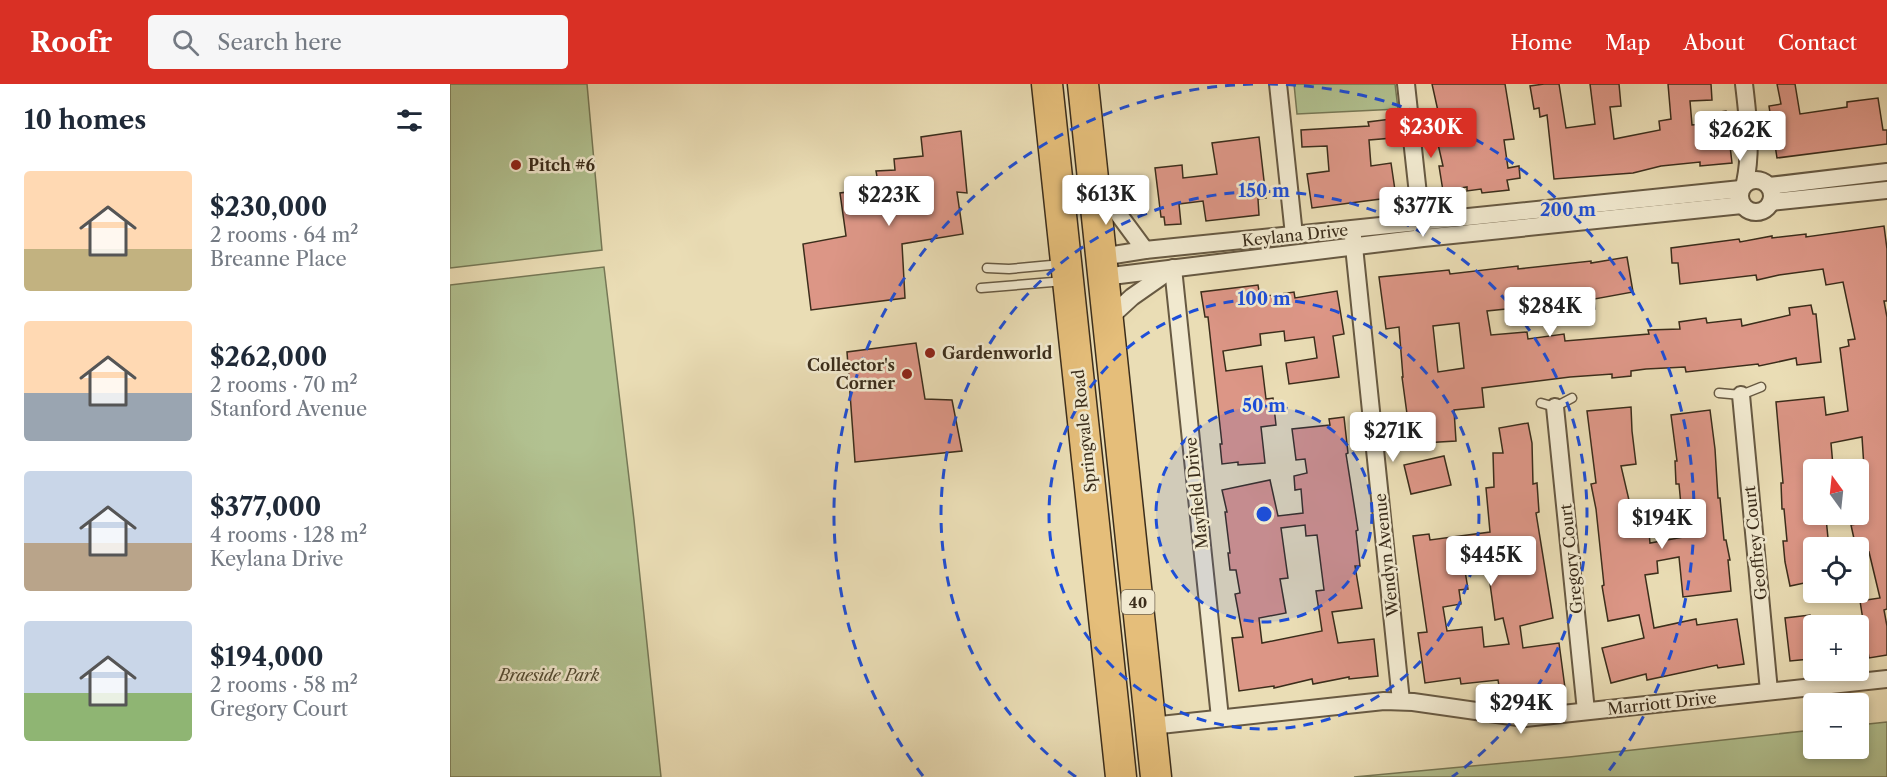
<!DOCTYPE html>
<html lang="en">
<head>
<meta charset="utf-8">
<style>
  :root { --surface:#fff; --page:#f6f6f7; --text:#1f2937; --muted:#747a83; --accent:#d93025 }
  body { margin:0; font-family:"Libre Caslon Text",serif; background:var(--page); color:var(--text); height:100vh; display:flex; flex-direction:column; font-size:22px; white-space:nowrap }
  * { box-sizing:border-box; margin:0 }
  p { font-size:20px; color:var(--muted) }
  .icon { flex:none; width:33px; height:33px; fill:none; stroke:currentColor; stroke-width:2; stroke-linecap:round; stroke-linejoin:round }
  .map { position:relative; flex:1; overflow:hidden }
  .sheet { display:flex; flex-direction:column; background:var(--surface); width:450px }
  .sheet>* { flex:none }
  .needle { width:39px; rotate:345deg }
  .buttons { position:absolute; left:1353px; top:375px; display:grid; gap:12px }
  .buttons a { display:grid; place-items:center; width:66px; height:66px; border-radius:6px; background:var(--surface); box-shadow:0 3px 9px #0003; font-size:30px }
  .price { position:absolute; translate:-50% -51px; padding:0 14px; border-radius:6px; background:#fff; color:#222; font-size:20px; line-height:39px; filter:drop-shadow(0 2px 3px #0008) }
  .price::after { content:''; position:absolute; left:50%; top:36px; width:18px; height:14px; margin-left:-9px; background:inherit; clip-path:polygon(0 0,100% 0,50% 100%) }
  .price.selected { background:var(--accent); color:#fff }
  ul { padding:0; list-style:none }
  li { display:flex; align-items:center; gap:18px; height:150px; padding:0 24px }
  li span { display:grid; place-items:center; flex:none; width:168px; height:120px; border-radius:6px; color:#555 }
  li>.icon { margin-inline-start:auto }
  span .icon { width:72px; height:72px; fill:#fffc; stroke-width:1 }
  li b { font-size:26px }
  h2 { display:flex; justify-content:space-between; align-items:center; height:72px; padding:0 24px; font-size:26px }
  header { display:flex; align-items:center; gap:36px; box-sizing:border-box; height:84px; padding:0 30px; background:var(--accent); color:#fff }
  header strong { font-size:28px }
  nav { display:flex; gap:33px; margin-inline-start:auto; font-size:21px }
  .search { width:420px; height:54px; background:var(--page); display:flex; align-items:center; gap:15px; box-sizing:border-box; padding:0 21px; border-radius:6px; color:var(--muted); font-size:22px }
  main { display:flex; flex:1; min-height:0 }
  .map>svg:first-child { display:block }
  .green { fill:#b2c291; stroke:#767856; stroke-width:1.5 }
  .building { fill:#dc9686; stroke:#3b2d1b; stroke-width:1.5; fill-rule:evenodd }
  .lines { fill:none; stroke-linecap:round; stroke-linejoin:round }
  .lane-casing { stroke:#675942; stroke-width:11 }
  .street-casing { stroke:#675942; stroke-width:20 }
  .highway-casing { stroke:#3b2d1b; stroke-width:33 }
  .lane { stroke:#f1e9cf; stroke-width:8 }
  .street { stroke:#f1e9cf; stroke-width:16 }
  .highway { stroke:#e5be7a; stroke-width:30 }
  .ring { fill:none; stroke:#1d4ed8; stroke-width:3; stroke-dasharray:10 8 }
  .poi-dot { fill:#8f2418; stroke:#f1e9cf; stroke-width:2 }
  .labels { text-anchor:middle; dominant-baseline:central; stroke-width:5; stroke-linejoin:round; paint-order:stroke }
  .shield { fill:#f1e9cf; stroke:#726551; stroke-width:1.5 }
  .shield-label { font-size:15px; font-weight:bold; fill:#3b2d1b }
  .poi-label { font-size:16px; font-weight:bold; fill:#3b2d1b; stroke:#f1e9cf; text-anchor:start }
  .street-label { font-size:16px; fill:#3b2d1b; stroke:#f1e9cf }
  .park-label { font-size:16px; font-style:italic; fill:#534b33; stroke:#f1e9cf }
  .centre { fill:#1d4ed8; stroke:#f1e9cf; stroke-width:3 }
  .ring-label { font-size:18px; text-anchor:middle; font-weight:bold; fill:#1d4ed8; stroke:#f1e9cf; stroke-width:5; stroke-linejoin:round; paint-order:stroke }
</style>
</head>
<body>
<header>
<strong>Roofr</strong>
<div class="search"><svg class="icon" aria-label="search" viewBox="0 0 24 24"><circle cx="10" cy="10" r="6"/><path d="M15 15l6 6"/></svg>Search here</div>
<nav><a>Home</a><a>Map</a><a>About</a><a>Contact</a></nav>
</header>
<main>
<section class="sheet">
<h2>10 homes<svg class="icon" aria-label="filters" viewBox="0 0 24 24"><path d="M4 7h16M4 17h16"/><circle cx="9" cy="7" r="2"/><circle cx="15" cy="17" r="2"/></svg></h2>
<ul>
<li><span style="background:linear-gradient(#ffd9b3 65%,#c2b280 0)"><svg class="icon" aria-label="home" viewBox="0 0 24 24"><path d="M3 11l9-7 9 7M6 9v11h12V9"/></svg></span><div><b>$230,000</b><p>2 rooms · 64 m²</p><p>Breanne Place</p></div></li>
<li><span style="background:linear-gradient(#ffd9b3 60%,#9aa5b1 0)"><svg class="icon" aria-label="home" viewBox="0 0 24 24"><path d="M3 11l9-7 9 7M6 9v11h12V9"/></svg></span><div><b>$262,000</b><p>2 rooms · 70 m²</p><p>Stanford Avenue</p></div></li>
<li><span style="background:linear-gradient(#c9d6e8 60%,#b9a48a 0)"><svg class="icon" aria-label="home" viewBox="0 0 24 24"><path d="M3 11l9-7 9 7M6 9v11h12V9"/></svg></span><div><b>$377,000</b><p>4 rooms · 128 m²</p><p>Keylana Drive</p></div></li>
<li><span style="background:linear-gradient(#c9d6e8 60%,#8fb573 0)"><svg class="icon" aria-label="home" viewBox="0 0 24 24"><path d="M3 11l9-7 9 7M6 9v11h12V9"/></svg></span><div><b>$194,000</b><p>2 rooms · 58 m²</p><p>Gregory Court</p></div></li>
</ul>
</section>
<div class="map">
<svg width="1437" height="693" viewBox="0 0 1437 693">
  <rect width="100%" height="100%" fill="#eaddb5"/>
  <filter id="stains"><feTurbulence type="fractalNoise" baseFrequency=".00333" numOctaves="4"/><feColorMatrix values="0 0 0 0 .2 0 0 0 0 .09 0 0 0 0 .02 0 0 0 .5 -.17"/></filter>
  <radialGradient id="worn" r=".72"><stop offset=".6" stop-color="#630" stop-opacity="0"/><stop offset="1" stop-color="#630" stop-opacity=".3"/></radialGradient>
  <g class="green">
    <path d="M 0,0 L 137,0 L 152,166 L 0,184 Z"/>
    <path d="M 844,0 L 945,0 L 948,25 L 847,30 Z"/>
    <path d="M 154,183 L 184,436 L 211,693 L 0,693 L 0,201 Z"/>
    <path d="M 1437,638 L 1437,693 L 904,693 L 1119,673 L 1363,646 L 1364,664 L 1408,664 L 1409,641 Z"/>
  </g>
  <g class="building">
    <path d="M 982,0 L 1055,0 L 1064,55 L 1054,56 L 1058,84 L 1069,82 L 1070,94 L 1057,96 L 1059,106 L 1032,109 L 1031,105 L 1017,107 L 1017,103 L 993,107 L 989,82 L 993,82 L 983,38 L 990,36 Z"/>
    <path d="M 1094,0 L 1109,0 L 1116,44 L 1145,40 L 1140,0 L 1169,0 L 1171,22 L 1160,23 L 1164,55 L 1210,46 L 1209,37 L 1221,35 L 1218,0 L 1261,0 L 1262,16 L 1240,17 L 1242,41 L 1264,39 L 1264,29 L 1276,27 L 1282,79 L 1250,82 L 1250,78 L 1211,82 L 1183,89 L 1104,95 L 1097,31 L 1090,33 L 1089,24 L 1084,25 L 1080,2 Z"/>
    <path d="M 1327,0 L 1345,0 L 1350,30 L 1397,23 L 1397,18 L 1428,14 L 1433,46 L 1437,46 L 1437,60 L 1327,74 L 1319,22 L 1331,20 Z"/>
    <path d="M 941,35 L 943,54 L 919,56 L 921,82 L 941,79 L 946,113 L 862,124 L 857,90 L 879,87 L 877,62 L 852,63 L 851,46 L 919,42 L 918,38 Z"/>
    <path d="M 511,47 L 517,109 L 507,108 L 513,150 L 452,160 L 455,214 L 361,226 L 353,160 L 396,152 L 390,109 L 429,104 L 426,87 L 445,86 L 444,75 L 473,72 L 471,53 Z"/>
    <path d="M 809,53 L 816,114 L 808,115 L 809,131 L 756,137 L 753,117 L 729,120 L 731,140 L 715,141 L 714,133 L 711,133 L 705,84 L 732,81 L 733,94 L 767,90 L 762,59 Z"/>
    <path d="M 1434,142 L 1437,165 L 1437,217 L 1434,217 L 1437,233 L 1437,525 L 1434,526 L 1437,542 L 1437,571 L 1419,574 L 1410,517 L 1430,514 L 1419,468 L 1408,471 L 1408,464 L 1406,464 L 1401,441 L 1412,439 L 1408,423 L 1408,400 L 1415,399 L 1412,353 L 1381,359 L 1383,382 L 1359,384 L 1361,435 L 1376,434 L 1379,464 L 1364,464 L 1364,497 L 1340,502 L 1335,478 L 1333,457 L 1337,457 L 1334,425 L 1332,425 L 1331,399 L 1333,399 L 1326,318 L 1374,313 L 1376,331 L 1398,327 L 1390,264 L 1399,262 L 1398,256 L 1405,255 L 1393,198 L 1376,201 L 1373,185 L 1329,191 L 1307,196 L 1306,191 L 1230,200 L 1228,179 L 1222,179 L 1221,164 L 1289,155 L 1290,158 L 1322,152 L 1322,154 L 1356,150 L 1356,153 Z"/>
    <path d="M 1177,173 L 1183,208 L 1144,215 L 1145,225 L 1085,228 L 1085,222 L 1037,227 L 1041,251 L 1077,248 L 1078,255 L 1114,250 L 1115,257 L 1199,250 L 1198,246 L 1230,245 L 1229,238 L 1256,234 L 1257,239 L 1291,235 L 1292,242 L 1340,231 L 1339,224 L 1361,221 L 1363,230 L 1366,230 L 1371,278 L 1347,281 L 1346,274 L 1309,282 L 1308,280 L 1236,288 L 1235,283 L 1196,285 L 1181,287 L 1181,292 L 1162,294 L 1162,290 L 1120,293 L 1032,304 L 1034,323 L 1004,326 L 1006,357 L 956,360 L 954,330 L 957,330 L 952,293 L 953,293 L 949,243 L 936,245 L 929,193 L 999,186 L 1000,190 L 1068,182 L 1068,185 L 1141,177 L 1141,179 ZM 1009,239 L 1014,284 L 988,288 L 983,242 Z"/>
    <path d="M 808,201 L 810,213 L 844,208 L 845,214 L 887,207 L 894,250 L 883,252 L 889,293 L 839,300 L 836,279 L 867,274 L 864,253 L 835,257 L 834,247 L 810,250 L 811,261 L 773,267 L 776,287 L 812,282 L 816,315 L 823,314 L 826,341 L 811,343 L 815,379 L 788,381 L 788,378 L 772,380 L 770,360 L 772,360 L 758,233 L 755,233 L 751,208 Z"/>
    <path d="M 466,259 L 475,315 L 502,316 L 512,367 L 405,378 L 397,268 Z"/>
    <path d="M 1181,323 L 1182,347 L 1186,380 L 1171,382 L 1182,429 L 1197,427 L 1200,459 L 1234,453 L 1229,400 L 1226,400 L 1225,377 L 1227,377 L 1221,331 L 1260,326 L 1265,365 L 1268,414 L 1270,414 L 1274,456 L 1276,456 L 1280,476 L 1278,476 L 1281,507 L 1233,513 L 1229,473 L 1207,477 L 1208,489 L 1195,491 L 1204,544 L 1246,535 L 1247,541 L 1287,535 L 1294,580 L 1268,584 L 1267,581 L 1197,596 L 1196,590 L 1161,599 L 1152,564 L 1194,554 L 1189,531 L 1158,537 L 1152,502 L 1154,501 L 1146,425 L 1141,400 L 1146,399 L 1137,327 Z"/>
    <path d="M 894,333 L 898,369 L 896,370 L 908,446 L 906,447 L 910,482 L 905,482 L 912,524 L 882,528 L 888,559 L 924,555 L 928,592 L 899,595 L 899,593 L 863,600 L 862,595 L 824,604 L 824,602 L 789,607 L 782,554 L 793,553 L 785,510 L 790,509 L 786,486 L 780,486 L 778,469 L 780,469 L 775,428 L 777,428 L 772,406 L 820,396 L 828,432 L 853,429 L 851,405 L 845,406 L 844,392 L 857,389 L 855,375 L 846,376 L 842,345 L 880,341 L 879,335 ZM 855,441 L 856,452 L 867,451 L 874,506 L 866,507 L 872,547 L 812,559 L 809,534 L 836,529 L 830,495 L 838,494 L 831,444 Z"/>
    <path d="M 1078,339 L 1082,359 L 1083,400 L 1087,399 L 1089,428 L 1086,429 L 1103,534 L 1070,542 L 1073,564 L 1109,559 L 1115,604 L 1092,608 L 1091,602 L 1050,608 L 1048,596 L 1011,600 L 1010,594 L 975,599 L 968,549 L 977,548 L 963,452 L 979,450 L 980,456 L 1040,448 L 1036,404 L 1044,403 L 1043,369 L 1053,369 L 1049,344 ZM 1037,478 L 1045,536 L 1053,534 L 1059,560 L 1034,563 L 1032,543 L 997,547 L 993,523 L 1011,520 L 1009,506 L 1018,505 L 1014,481 Z"/>
    <path d="M 994,372 L 1001,401 L 961,410 L 954,381 Z"/>
    <path d="M 1360,531 L 1364,559 L 1359,562 L 1360,575 L 1340,577 L 1335,534 Z"/>
  </g>
  <g class="lines">
    <defs>
      <g id="lane">
        <path d="M 537,184 L 559,185 L 612,180"/>
        <path d="M 531,204 L 615,197"/>
        <path d="M 1269,309 L 1291,311 L 1311,303"/>
        <path d="M 1091,319 L 1105,323 L 1122,314"/>
      </g>
      <g id="street">
        <path d="M 828,0 L 844,151"/>
        <path d="M 956,0 L 972,147"/>
        <path d="M 1294,0 C 1298,33 1302,66 1295,99"/>
        <circle cx="1306" cy="112" r="16"/>
        <path d="M 647,101 L 695,166"/>
        <path d="M 1319,102 L 1437,88"/>
        <path d="M 1321,118 L 1437,106"/>
        <path d="M 903,153 L 951,617"/>
        <path d="M 651,173 L 695,166 L 1291,105"/>
        <path d="M 723,184 L 770,634"/>
        <path d="M 653,193 L 973,154 L 1292,121"/>
        <path d="M 658,235 L 682,213 L 722,185"/>
        <path d="M 1291,311 L 1319,607"/>
        <path d="M 1105,323 L 1136,627"/>
        <path d="M 701,642 L 934,617 L 963,618 L 1075,634 L 1437,595"/>
      </g>
      <g id="highway">
        <path d="M 597,0 L 671,693"/>
        <path d="M 633,0 L 706,693"/>
      </g>
    </defs>
    <use href="#lane" class="lane-casing"/>
    <use href="#street" class="street-casing"/>
    <use href="#highway" class="highway-casing"/>
    <use href="#lane" class="lane"/>
    <use href="#street" class="street"/>
    <use href="#highway" class="highway"/>
  </g>
  <circle cx="814" cy="430" r="108" fill="#1d4ed8" fill-opacity=".12"/>
  <g class="ring">
    <circle cx="814" cy="430" r="108"/>
    <circle cx="814" cy="430" r="215"/>
    <path d="M626 693A323 323 0 1 1 1002 693"/>
    <path d="M473 692A430 430 0 0 1 810 0M818 0A430 430 0 0 1 1155 692"/>
  </g>
  <g class="poi-dot">
    <circle cx="66" cy="81" r="6"/>
    <circle cx="480" cy="269" r="6"/>
    <circle cx="457" cy="290" r="6"/>
  </g>
  <g class="labels">
    <rect class="shield" x="671.5" y="506" width="33" height="24" rx="4.5"/>
    <g class="shield-label">
      <text x="688" y="518">40</text>
    </g>
    <g class="poi-label">
      <text x="78" y="81">Pitch #6</text>
      <text x="492" y="269">Gardenworld</text>
      <text x="445" y="281" text-anchor="end">Collector's<tspan x="445" dy="18">Corner</tspan></text>
    </g>
    <g class="street-label">
      <text transform="translate(845 151) rotate(-6)">Keylana Drive</text>
      <text transform="translate(634 347) rotate(-96)">Springvale Road</text>
      <text transform="translate(746 409) rotate(-96)">Mayfield Drive</text>
      <text transform="translate(1305 459) rotate(-96)">Geoffrey Court</text>
      <text transform="translate(936 471) rotate(-96)">Wendyn Avenue</text>
      <text transform="translate(1121 475) rotate(-96)">Gregory Court</text>
      <text transform="translate(1212 619) rotate(-6)">Marriott Drive</text>
    </g>
    <g class="park-label">
      <text x="99" y="591">Braeside Park</text>
    </g>
  </g>
  <circle cx="814" cy="430" r="9" class="centre"/>
  <g class="ring-label">
    <text x="814" y="113">150 m</text>
    <text x="1118" y="132">200 m</text>
    <text x="814" y="221">100 m</text>
    <text x="814" y="328">50 m</text>
  </g>
  <rect width="100%" height="100%" filter="url(#stains)"/>
  <rect width="100%" height="100%" fill="url(#worn)"/>
</svg>
<div class="buttons">
<a><svg class="needle" viewBox="-14 -14 28 28"><path d="M0-13l5 13h-10z" fill="#e53935"/><path d="M0 13l5-13h-10z" fill="#747a83"/></svg></a>
<a><svg class="icon" aria-label="locate" viewBox="0 0 24 24"><circle cx="12" cy="12" r="6"/><path d="M12 2v4M12 18v4M2 12h4M18 12h4"/></svg></a>
<a>+</a>
<a>−</a>
</div>
<b class="price selected" style="left:981px;top:75px">$230K</b>
<b class="price" style="left:1290px;top:78px">$262K</b>
<b class="price" style="left:656px;top:142px">$613K</b>
<b class="price" style="left:439px;top:143px">$223K</b>
<b class="price" style="left:973px;top:154px">$377K</b>
<b class="price" style="left:1100px;top:254px">$284K</b>
<b class="price" style="left:943px;top:379px">$271K</b>
<b class="price" style="left:1212px;top:466px">$194K</b>
<b class="price" style="left:1041px;top:503px">$445K</b>
<b class="price" style="left:1071px;top:651px">$294K</b>
</div>
</main>
</body>
</html>
